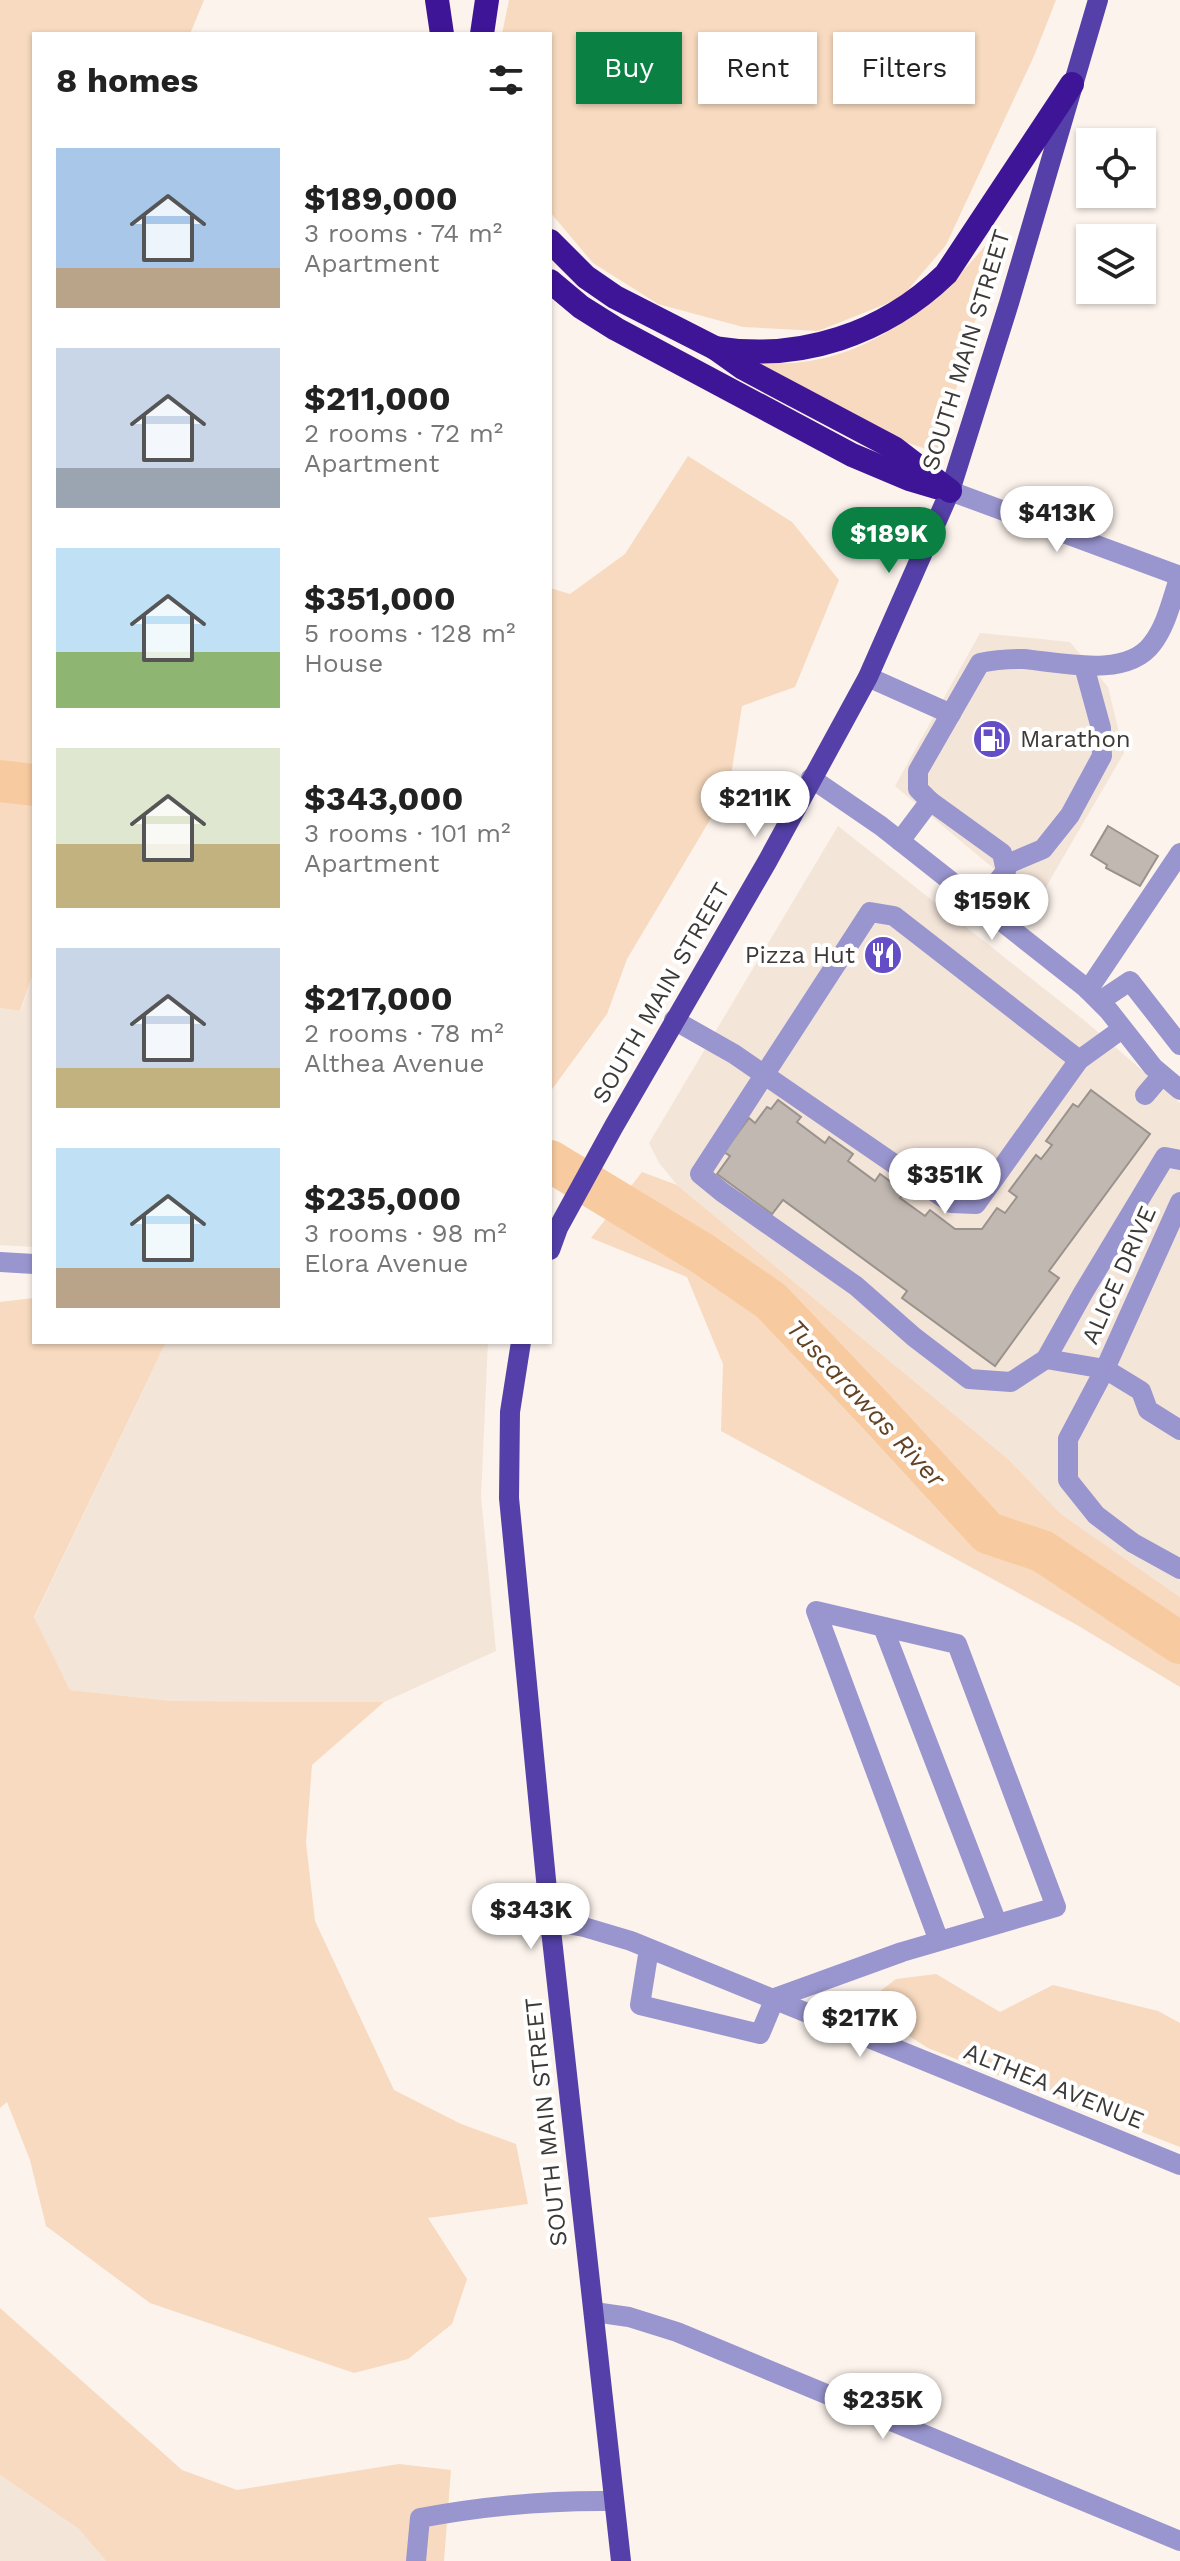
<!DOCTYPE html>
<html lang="en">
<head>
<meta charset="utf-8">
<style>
  :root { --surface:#fff; --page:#f6f6f6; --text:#222; --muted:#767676; --accent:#0b8043 }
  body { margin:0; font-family:"Work Sans",sans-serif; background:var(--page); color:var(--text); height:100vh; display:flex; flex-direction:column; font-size:30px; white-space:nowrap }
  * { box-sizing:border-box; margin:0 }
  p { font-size:26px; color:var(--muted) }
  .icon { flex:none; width:44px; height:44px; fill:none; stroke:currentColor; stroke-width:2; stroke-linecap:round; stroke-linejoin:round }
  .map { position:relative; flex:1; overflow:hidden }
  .side { position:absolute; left:32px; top:32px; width:520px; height:1312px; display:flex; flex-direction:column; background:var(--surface); border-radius:0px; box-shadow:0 2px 6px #0004 }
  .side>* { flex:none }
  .hud { position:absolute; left:576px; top:32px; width:484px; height:72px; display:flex; gap:16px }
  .fabs { position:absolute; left:1076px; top:128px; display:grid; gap:16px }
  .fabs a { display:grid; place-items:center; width:80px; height:80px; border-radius:0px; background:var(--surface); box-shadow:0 2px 6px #0004; font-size:40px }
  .price { position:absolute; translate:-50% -68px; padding:0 18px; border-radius:28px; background:#fff; color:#222; font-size:26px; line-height:52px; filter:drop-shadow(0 2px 4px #0008) }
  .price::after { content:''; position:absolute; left:50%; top:48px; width:24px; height:18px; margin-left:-12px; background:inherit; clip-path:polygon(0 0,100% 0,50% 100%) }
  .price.active { background:var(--accent); color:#fff }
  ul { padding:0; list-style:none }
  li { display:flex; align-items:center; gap:24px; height:200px; padding:0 24px }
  li span { display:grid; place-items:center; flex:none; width:224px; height:160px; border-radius:0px; color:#555 }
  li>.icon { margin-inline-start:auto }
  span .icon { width:96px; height:96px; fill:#fffc; stroke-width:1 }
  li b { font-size:34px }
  h2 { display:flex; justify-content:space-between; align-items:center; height:96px; padding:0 24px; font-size:34px }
  .chip { padding:0 28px; border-radius:0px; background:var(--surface); box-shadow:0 2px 6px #0004; font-size:28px; line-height:72px }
  .chip.active { background:var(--accent); color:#fff }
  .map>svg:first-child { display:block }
  .built { fill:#f4e5d9 }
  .green { fill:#f7dabf }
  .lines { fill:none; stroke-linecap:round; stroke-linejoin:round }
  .river { stroke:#f7ca9f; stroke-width:42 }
  .building { fill:#c0b8b1; stroke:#9a928c; stroke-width:2 }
  .minor { stroke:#9995cf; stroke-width:20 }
  .major { stroke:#5440a8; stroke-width:20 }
  .highway { stroke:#3f1597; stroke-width:24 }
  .labels { text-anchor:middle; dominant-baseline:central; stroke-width:8; stroke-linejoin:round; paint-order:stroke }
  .street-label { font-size:24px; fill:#3c3936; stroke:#fff }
  .poi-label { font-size:24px; fill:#3c3936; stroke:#fff; text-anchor:start }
  .water-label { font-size:26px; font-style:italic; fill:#634324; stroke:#fff }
</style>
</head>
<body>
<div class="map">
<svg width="1180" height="2561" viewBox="0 0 1180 2561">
  <rect width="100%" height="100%" fill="#fcf3ec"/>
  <g class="built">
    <path d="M 980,633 L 1070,642 L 1108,687 L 1124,753 L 1036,904 L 895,786 Z"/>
    <path d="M 838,826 L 1085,1021 L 1180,1103 L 1180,1597 L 1061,1514 L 1008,1459 L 677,1185 L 659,1163 L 649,1143 Z"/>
    <path d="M 34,971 L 34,1247 L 0,1245 L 0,1008 L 21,1011 Z"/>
    <path d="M 166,1342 L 488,1342 L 481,1496 L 496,1651 L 384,1702 L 172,1701 L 70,1690 L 34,1618 Z"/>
    <path d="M 0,2475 L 79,2529 L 106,2561 L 0,2561 Z"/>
  </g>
  <g class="green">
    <path d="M 0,0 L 204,0 L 190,34 L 34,34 L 34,971 L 20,1011 L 0,1008 Z"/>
    <path d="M 509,0 L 1056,0 L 1034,56 L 946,245 L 901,298 L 818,331 L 743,327 L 658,304 L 593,263 L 550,212 L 550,34 L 502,34 Z"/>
    <path d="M 985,246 L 995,251 L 938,453 L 902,441 L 751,361 C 847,376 927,315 985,246 Z"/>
    <path d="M 688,456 L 792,522 L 839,580 L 795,687 L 742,706 L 729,788 L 627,959 L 607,1014 L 550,1092 L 550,588 L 570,594 L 625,554 Z"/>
    <path d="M 642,1172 L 677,1185 L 1008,1459 L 1061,1514 L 1180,1597 L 1180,1687 L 1077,1625 L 721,1431 L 723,1364 L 687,1277 L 591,1238 Z"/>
    <path d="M 34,1298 L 34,1342 L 166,1342 L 34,1617 L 70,1690 L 172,1701 L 384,1702 L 312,1765 L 306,1843 L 315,1921 L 394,2090 L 461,2124 L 516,2144 L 528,2204 L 428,2218 L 467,2279 L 452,2324 L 408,2359 L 354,2373 L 150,2303 L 46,2226 L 30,2160 L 7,2102 L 0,2108 L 0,1302 Z"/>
    <path d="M 936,1974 L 1000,2012 L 1053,1985 L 1158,2011 L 1180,2023 L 1180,2147 L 928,2048 L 861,2006 L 896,1979 Z"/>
    <path d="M 0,2308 L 182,2470 L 237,2490 L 399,2464 L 451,2470 L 444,2561 L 106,2561 L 79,2529 L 0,2475 Z"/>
  </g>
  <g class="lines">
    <g class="river">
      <path d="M 0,781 L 34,785"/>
      <path d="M 550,1161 L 703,1254 L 771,1301 L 873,1408 L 988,1533 L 1042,1551 L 1180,1643"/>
    </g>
  </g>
  <g class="building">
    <path d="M 1108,826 L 1158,856 L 1140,886 L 1106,868 L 1107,865 L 1091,855 Z"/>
    <path d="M 1091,1090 L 1150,1134 L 1049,1271 L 1059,1278 L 995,1366 L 902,1298 L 907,1291 L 783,1200 L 772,1214 L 717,1174 L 730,1156 L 724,1152 L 749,1118 L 755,1123 L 767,1107 L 771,1109 L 778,1100 L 801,1117 L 797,1122 L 825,1143 L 829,1137 L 853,1154 L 848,1161 L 875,1181 L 880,1174 L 905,1192 L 900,1198 L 925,1216 L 930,1210 L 955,1229 L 982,1229 L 997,1208 L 1005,1213 L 1017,1197 L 1009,1191 L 1036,1155 L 1041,1159 L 1052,1145 L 1046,1141 L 1073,1104 L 1078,1107 Z"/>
  </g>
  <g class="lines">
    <g class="minor">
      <path d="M 950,491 L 1180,576"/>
      <path d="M 868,677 L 951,714"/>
      <path d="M 811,778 L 881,826 L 1086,988 L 1109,1011 L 1153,1067 L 1180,1090"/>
      <path d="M 900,841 L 930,801"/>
      <path d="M 1005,865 L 1043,849 L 1070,815 L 1102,756 L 1101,728 L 1084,666"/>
      <path d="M 979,904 L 1006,871 L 1002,853 L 930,801 L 918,789 L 918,771 L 980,663 C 994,660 1009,659 1023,659 C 1059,662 1126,679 1152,644 C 1167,625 1172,598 1180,576"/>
      <path d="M 1088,990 L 1180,853"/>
      <path d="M 1100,1001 L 1130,981 L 1180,1045"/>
      <path d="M 674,1020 L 734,1054 L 951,1203 L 976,1204 L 1079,1060 L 1122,1029"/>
      <path d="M 1079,1060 L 894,916 L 870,912 L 700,1174 L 722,1192 L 856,1286 L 914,1337 L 969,1379 L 1011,1382 L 1046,1359 L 1083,1293 L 1165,1157 L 1180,1160"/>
      <path d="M 1145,1095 L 1162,1075"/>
      <path d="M 1180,1202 L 1105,1369 L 1068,1439 L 1068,1480 L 1096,1515 L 1133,1543 L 1180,1569"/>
      <path d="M 0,1262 L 34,1264"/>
      <path d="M 1046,1359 L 1105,1369 L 1141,1391 L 1148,1410 L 1180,1430"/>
      <path d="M 883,1627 L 997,1923"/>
      <path d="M 550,1921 L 584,1927 L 631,1941 L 1180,2165"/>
      <path d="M 649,1949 L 640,2005 L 760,2034 L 775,1998 L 902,1952 L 1056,1907 L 957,1644 L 816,1611 L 939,1941"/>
      <path d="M 594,2312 L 629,2317 L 677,2332 L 1180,2541"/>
      <path d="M 416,2561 L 420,2518 C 484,2506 548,2500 614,2501"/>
    </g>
    <g class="major">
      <path d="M 550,1250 L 558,1228 L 614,1126 L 767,862 L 868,677 L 950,491 L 1009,303 L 1098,0"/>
      <path d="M 521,1342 L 510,1412 L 509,1498 L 550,1921 L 621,2561"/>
    </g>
    <g class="highway">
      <path d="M 437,0 L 442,34"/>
      <path d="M 482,34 L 487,0"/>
      <path d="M 550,241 L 586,277 L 615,297 L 715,348 L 743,368 L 894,448 L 950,491"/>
      <path d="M 550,281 L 581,307 L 616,329 L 852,455 L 909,479 L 936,487"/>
      <path d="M 715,348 C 800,362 884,334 946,274 L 1072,84"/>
    </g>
  </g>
  <defs>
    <symbol id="fuel-disc" viewBox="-11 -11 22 22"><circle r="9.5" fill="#644dc6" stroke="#fff"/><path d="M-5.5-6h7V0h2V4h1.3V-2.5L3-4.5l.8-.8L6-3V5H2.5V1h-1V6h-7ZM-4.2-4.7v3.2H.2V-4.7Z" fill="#fff"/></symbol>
    <symbol id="restaurant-disc" viewBox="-11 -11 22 22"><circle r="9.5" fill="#644dc6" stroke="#fff"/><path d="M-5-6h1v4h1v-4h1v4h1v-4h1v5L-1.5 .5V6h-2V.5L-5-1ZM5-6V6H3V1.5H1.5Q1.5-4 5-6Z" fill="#fff"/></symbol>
  </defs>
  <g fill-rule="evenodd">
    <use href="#fuel-disc" x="970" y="717" width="44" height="44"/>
    <use href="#restaurant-disc" x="861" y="933" width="44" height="44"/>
  </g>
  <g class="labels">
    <g class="street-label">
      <text transform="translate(966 350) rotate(-73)">SOUTH MAIN STREET</text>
      <text transform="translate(661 993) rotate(-60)">SOUTH MAIN STREET</text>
      <text transform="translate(1119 1275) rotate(-66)">ALICE DRIVE</text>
      <text transform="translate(1054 2086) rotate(22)">ALTHEA AVENUE</text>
      <text transform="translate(546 2122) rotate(-96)">SOUTH MAIN STREET</text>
    </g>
    <g class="poi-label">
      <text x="1020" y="739">Marathon</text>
      <text x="855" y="955" text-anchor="end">Pizza Hut</text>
    </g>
    <g class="water-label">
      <text transform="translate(866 1403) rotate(47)">Tuscarawas River</text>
    </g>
  </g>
</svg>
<div class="fabs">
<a><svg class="icon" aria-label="locate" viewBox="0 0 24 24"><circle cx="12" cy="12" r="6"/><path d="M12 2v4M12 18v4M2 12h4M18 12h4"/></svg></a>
<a><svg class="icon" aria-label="layers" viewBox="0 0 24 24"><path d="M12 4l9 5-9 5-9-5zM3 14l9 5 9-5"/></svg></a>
</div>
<b class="price" style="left:1057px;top:554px">$413K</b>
<b class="price active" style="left:889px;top:575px">$189K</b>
<b class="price" style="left:755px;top:839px">$211K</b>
<b class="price" style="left:992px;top:942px">$159K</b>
<b class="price" style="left:945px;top:1216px">$351K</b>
<b class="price" style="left:531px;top:1951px">$343K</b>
<b class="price" style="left:860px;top:2059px">$217K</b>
<b class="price" style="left:883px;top:2441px">$235K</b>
<div class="hud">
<a class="chip active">Buy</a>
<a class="chip">Rent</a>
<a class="chip">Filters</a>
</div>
<section class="side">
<h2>8 homes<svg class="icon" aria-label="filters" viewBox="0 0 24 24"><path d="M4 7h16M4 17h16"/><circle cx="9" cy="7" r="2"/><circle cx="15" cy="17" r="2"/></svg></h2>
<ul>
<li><span style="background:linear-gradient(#a9c7e8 75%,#b9a48a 0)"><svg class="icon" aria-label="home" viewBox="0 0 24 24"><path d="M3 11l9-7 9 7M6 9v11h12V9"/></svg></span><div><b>$189,000</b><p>3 rooms · 74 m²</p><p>Apartment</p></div></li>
<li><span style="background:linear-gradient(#c9d6e8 75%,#9aa5b1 0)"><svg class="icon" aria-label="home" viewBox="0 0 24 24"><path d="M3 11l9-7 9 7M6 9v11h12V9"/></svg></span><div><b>$211,000</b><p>2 rooms · 72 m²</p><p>Apartment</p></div></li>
<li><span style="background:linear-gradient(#bfe0f5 65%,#8fb573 0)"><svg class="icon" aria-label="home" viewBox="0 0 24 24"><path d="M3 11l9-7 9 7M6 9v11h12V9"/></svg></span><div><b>$351,000</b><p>5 rooms · 128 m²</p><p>House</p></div></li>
<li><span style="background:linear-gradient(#dfe7d0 60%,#c2b280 0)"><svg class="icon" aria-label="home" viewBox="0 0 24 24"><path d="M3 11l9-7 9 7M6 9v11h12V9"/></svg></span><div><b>$343,000</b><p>3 rooms · 101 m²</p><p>Apartment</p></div></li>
<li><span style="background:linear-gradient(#c9d6e8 75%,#c2b280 0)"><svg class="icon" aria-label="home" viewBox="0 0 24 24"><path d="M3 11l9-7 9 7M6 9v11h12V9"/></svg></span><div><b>$217,000</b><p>2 rooms · 78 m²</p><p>Althea Avenue</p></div></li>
<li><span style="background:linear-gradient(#bfe0f5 75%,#b9a48a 0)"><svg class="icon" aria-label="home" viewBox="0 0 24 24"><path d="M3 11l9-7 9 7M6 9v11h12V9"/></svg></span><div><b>$235,000</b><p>3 rooms · 98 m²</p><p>Elora Avenue</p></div></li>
</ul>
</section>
</div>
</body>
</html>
